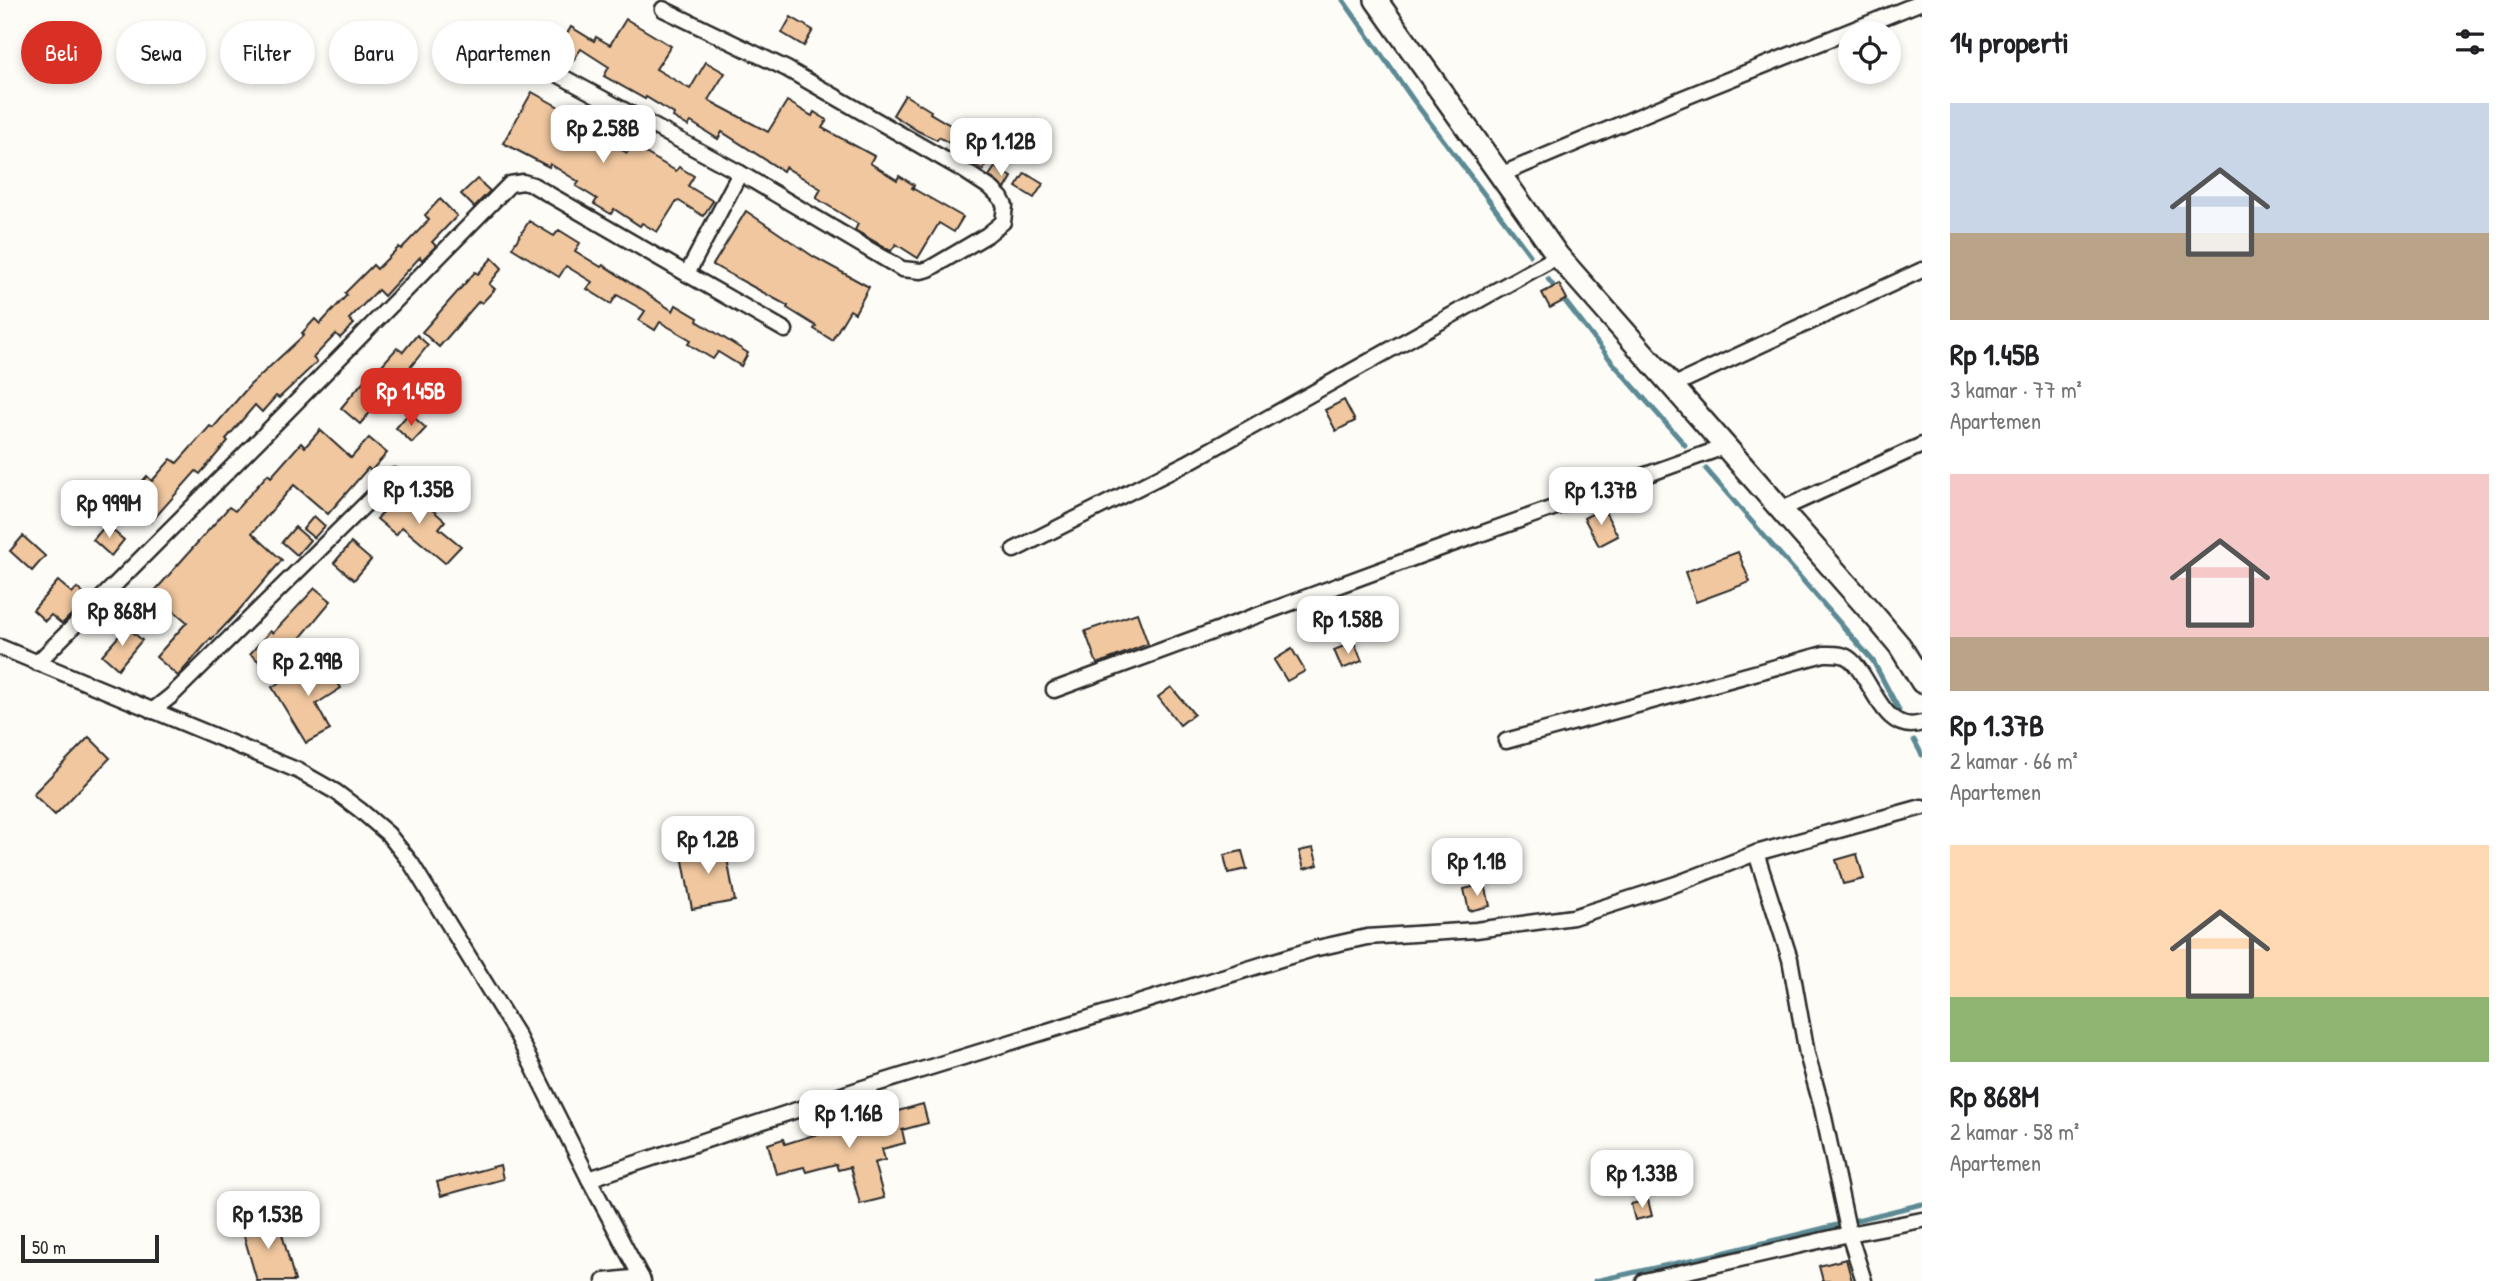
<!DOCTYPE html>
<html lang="id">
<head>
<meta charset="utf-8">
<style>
  :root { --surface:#fff; --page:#f6f6f6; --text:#202124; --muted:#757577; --accent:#d93025 }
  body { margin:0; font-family:"Patrick Hand",sans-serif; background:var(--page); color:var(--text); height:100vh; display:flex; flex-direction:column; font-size:26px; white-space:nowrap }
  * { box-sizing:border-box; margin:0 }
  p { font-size:23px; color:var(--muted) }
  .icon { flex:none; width:38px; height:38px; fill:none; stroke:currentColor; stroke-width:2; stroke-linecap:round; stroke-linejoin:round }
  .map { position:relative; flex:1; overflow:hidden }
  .side { display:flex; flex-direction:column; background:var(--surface); width:595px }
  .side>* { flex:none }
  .top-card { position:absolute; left:21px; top:21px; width:665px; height:63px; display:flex; gap:14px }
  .tools { position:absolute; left:1838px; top:21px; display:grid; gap:14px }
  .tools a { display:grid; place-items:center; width:63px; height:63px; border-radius:50%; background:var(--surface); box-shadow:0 4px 10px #0003; font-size:35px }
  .scale { position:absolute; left:21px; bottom:18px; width:138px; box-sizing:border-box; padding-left:7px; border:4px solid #2b2b2b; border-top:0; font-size:19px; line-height:24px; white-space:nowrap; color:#2b2b2b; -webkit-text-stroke:5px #fdfcf7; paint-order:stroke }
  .price { position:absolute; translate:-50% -60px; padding:0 16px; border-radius:14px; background:#fff; color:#222; font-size:23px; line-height:46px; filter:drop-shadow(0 2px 4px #0008) }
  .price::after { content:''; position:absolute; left:50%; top:42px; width:21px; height:16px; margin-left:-10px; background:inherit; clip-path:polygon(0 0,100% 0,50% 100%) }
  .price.active { background:var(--accent); color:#fff }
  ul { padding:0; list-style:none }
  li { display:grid; align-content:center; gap:14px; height:371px; padding:0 28px }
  li span { display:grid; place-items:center; height:217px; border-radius:0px; color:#555 }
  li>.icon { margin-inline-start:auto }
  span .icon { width:126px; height:126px; fill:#fffc; stroke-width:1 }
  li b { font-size:30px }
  h2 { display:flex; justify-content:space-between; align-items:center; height:84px; padding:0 28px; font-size:30px }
  .pill { padding:0 24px; border-radius:32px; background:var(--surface); box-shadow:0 4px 10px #0003; font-size:24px; line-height:63px }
  .pill.active { background:var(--accent); color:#fff }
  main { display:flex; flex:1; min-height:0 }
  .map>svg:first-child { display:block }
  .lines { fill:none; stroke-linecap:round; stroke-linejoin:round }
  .stream { stroke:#5b8a94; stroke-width:5 }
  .building { fill:#f0c79f; stroke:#2b2b2b; stroke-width:2 }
  .street-casing { stroke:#2b2b2b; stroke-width:19 }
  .secondary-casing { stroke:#2b2b2b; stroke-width:26 }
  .street { stroke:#fdfcf7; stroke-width:14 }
  .secondary { stroke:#fdfcf7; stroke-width:21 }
</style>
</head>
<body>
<main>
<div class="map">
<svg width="1922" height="1281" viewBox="0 0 1922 1281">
  <rect width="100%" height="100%" fill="#fdfcf7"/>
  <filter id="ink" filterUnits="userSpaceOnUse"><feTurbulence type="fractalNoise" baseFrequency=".0143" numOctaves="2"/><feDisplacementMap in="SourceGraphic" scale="14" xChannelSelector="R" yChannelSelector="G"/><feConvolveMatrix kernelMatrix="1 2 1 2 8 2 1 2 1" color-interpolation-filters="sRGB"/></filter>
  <g filter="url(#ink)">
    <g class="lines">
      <g class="stream">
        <path d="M 1343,0 L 1414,101 L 1530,255"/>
        <path d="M 1548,279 L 1612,362 L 1685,445"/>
        <path d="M 1706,469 L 1873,661 L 1899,710"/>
        <path d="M 1914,740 L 1922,755"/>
        <path d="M 1595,1281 L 1718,1254 L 1922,1204"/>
      </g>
    </g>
    <g class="building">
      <path d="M 791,17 L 813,30 L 804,46 L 782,33 Z"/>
      <path d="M 626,19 L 671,46 L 656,69 L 690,89 L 706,62 L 725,73 L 708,100 L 768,132 L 787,101 L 812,116 L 814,112 L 827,120 L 822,128 L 874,156 L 870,163 L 897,180 L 899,176 L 914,185 L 912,188 L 963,217 L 954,232 L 939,223 L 918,258 L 896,244 L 891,251 L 855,230 L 858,224 L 816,198 L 821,189 L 785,167 L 783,171 L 722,132 L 718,139 L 691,122 L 688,126 L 673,117 L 674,114 L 646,97 L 645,99 L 604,76 L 609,67 L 581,49 L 572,62 L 556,52 L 571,27 L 594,41 L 596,37 L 610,45 Z"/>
      <path d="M 532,92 L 602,131 L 599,136 L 627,153 L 632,145 L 676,171 L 679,167 L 694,176 L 688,186 L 713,201 L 703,216 L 679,201 L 676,202 L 657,232 L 642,223 L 640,226 L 614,209 L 611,214 L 594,204 L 597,199 L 576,186 L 579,182 L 550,164 L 549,167 L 503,143 Z"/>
      <path d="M 905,95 L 931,111 L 930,113 L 994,151 L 983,170 L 964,159 L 967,154 L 939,137 L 937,140 L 918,131 L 893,115 Z"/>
      <path d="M 995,167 L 1012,177 L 1005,189 L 989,176 Z"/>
      <path d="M 1025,173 L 1043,184 L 1034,198 L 1016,187 Z"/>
      <path d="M 477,179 L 490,191 L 474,207 L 461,194 Z"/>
      <path d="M 440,199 L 457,216 L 432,242 L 436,246 L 422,260 L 420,257 L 384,296 L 378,290 L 349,319 L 354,324 L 340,338 L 336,334 L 313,358 L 317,362 L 279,398 L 276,396 L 262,412 L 255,405 L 226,439 L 228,441 L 200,474 L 196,471 L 151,522 L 126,500 L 147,476 L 152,481 L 171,459 L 177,463 L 210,426 L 213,428 L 250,385 L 304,335 L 302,333 L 315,319 L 320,324 L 347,295 L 345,293 L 373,265 L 377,269 L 399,247 L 401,249 L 429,220 L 425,215 Z"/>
      <path d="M 746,211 L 814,257 L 869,287 L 855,313 L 850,310 L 832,340 L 814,329 L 816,326 L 787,308 L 788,306 L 713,265 Z"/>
      <path d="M 529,221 L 554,236 L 559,230 L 580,243 L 575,251 L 601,267 L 603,265 L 673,311 L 676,305 L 698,318 L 697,321 L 748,353 L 741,366 L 718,352 L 713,359 L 688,344 L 691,340 L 660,322 L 655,330 L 639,320 L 645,311 L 617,295 L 611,304 L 587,289 L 592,282 L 566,266 L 559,277 L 512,248 Z"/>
      <path d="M 492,258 L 502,268 L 489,284 L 495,289 L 482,303 L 479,301 L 439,347 L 422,332 L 475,272 L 478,274 Z"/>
      <path d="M 1559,284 L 1567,299 L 1550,308 L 1542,293 Z"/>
      <path d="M 417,335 L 428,345 L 392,390 L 393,391 L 382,404 L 379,402 L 360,424 L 341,408 L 371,372 L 374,374 L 397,348 L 403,352 Z"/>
      <path d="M 1344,400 L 1355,421 L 1336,431 L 1325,410 Z"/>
      <path d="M 409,413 L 426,428 L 412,443 L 396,428 Z"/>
      <path d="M 320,430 L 351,458 L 369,438 L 387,453 L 371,471 L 368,468 L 328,514 L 294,485 L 252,533 L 282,560 L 234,616 L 212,639 L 211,638 L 178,676 L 156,657 L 187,622 L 153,593 L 229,507 L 235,511 L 268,474 L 271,477 L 301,443 L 305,447 Z"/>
      <path d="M 403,490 L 425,510 L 428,506 L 445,521 L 439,528 L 461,546 L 445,563 L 402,527 L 396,535 L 377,519 Z"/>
      <path d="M 1603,508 L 1618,536 L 1599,546 L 1584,518 Z"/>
      <path d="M 314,516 L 325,526 L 314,538 L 303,529 Z"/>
      <path d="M 106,525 L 124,540 L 111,556 L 93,540 Z"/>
      <path d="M 295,527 L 310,540 L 297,555 L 282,542 Z"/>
      <path d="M 23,536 L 45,556 L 32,571 L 10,551 Z"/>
      <path d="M 351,543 L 371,560 L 354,580 L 334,563 Z"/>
      <path d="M 1738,552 L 1750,582 L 1696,602 L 1685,572 Z"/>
      <path d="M 58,581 L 72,593 L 77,588 L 88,598 L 62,624 L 51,615 L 45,621 L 33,610 Z"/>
      <path d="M 315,588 L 331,601 L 272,672 L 250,654 L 270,631 L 273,633 Z"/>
      <path d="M 1137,613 L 1148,644 L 1097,664 L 1085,631 Z"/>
      <path d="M 127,627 L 142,640 L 118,669 L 102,655 Z"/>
      <path d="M 1354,642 L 1362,661 L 1342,669 L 1334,650 Z"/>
      <path d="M 1292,649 L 1305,671 L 1287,681 L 1274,660 Z"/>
      <path d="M 322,657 L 341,688 L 316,704 L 330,730 L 306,743 L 272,687 Z"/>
      <path d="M 1171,687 L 1194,714 L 1180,725 L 1158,697 Z"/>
      <path d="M 89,737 L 110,758 L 55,815 L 33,794 Z"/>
      <path d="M 724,842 L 735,901 L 692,909 L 681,850 Z"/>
      <path d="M 1313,848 L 1318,865 L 1304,869 L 1299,851 Z"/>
      <path d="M 1242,851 L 1247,869 L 1228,873 L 1224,855 Z"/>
      <path d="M 1857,854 L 1864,879 L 1843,884 L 1836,860 Z"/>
      <path d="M 1485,884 L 1490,906 L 1469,911 L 1464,889 Z"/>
      <path d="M 923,1104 L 928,1123 L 902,1130 L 905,1143 L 882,1149 L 885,1160 L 874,1163 L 884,1198 L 860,1204 L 850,1167 L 838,1170 L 836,1164 L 806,1172 L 804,1167 L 776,1174 L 768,1144 L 783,1139 L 785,1144 L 846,1125 L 849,1135 L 883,1125 L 880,1116 Z"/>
      <path d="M 500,1165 L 503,1179 L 441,1196 L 437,1182 Z"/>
      <path d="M 1648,1200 L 1652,1216 L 1635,1220 L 1631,1204 Z"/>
      <path d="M 277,1216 L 295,1281 L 257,1281 L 241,1226 Z"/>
      <path d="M 1846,1259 L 1852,1281 L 1823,1281 L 1819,1266 Z"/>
    </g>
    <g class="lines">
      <defs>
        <g id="street">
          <path d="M 546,68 L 740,173 L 902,269 L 921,271 L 929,269 L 987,235 L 1003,222 L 1005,206 L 1001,198 L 992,189 L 963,170 L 787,69 L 663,9"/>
          <path d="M 1500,175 L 1678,100 L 1922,2"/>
          <path d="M 687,274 L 785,330"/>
          <path d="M 1672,386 L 1922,270"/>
          <path d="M 1782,509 L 1922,445"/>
          <path d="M 1014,550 L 1187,463 L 1558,256"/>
          <path d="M 0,647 L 299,771 L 336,792 L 360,810 L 388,834 L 411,863 L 517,1035 L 589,1179 L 643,1281"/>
          <path d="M 37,663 L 259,440 L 510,184 L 523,182 L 533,185 L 687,274 L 740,173"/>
          <path d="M 1054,690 L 1424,554 L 1727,446"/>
          <path d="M 152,711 L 171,696 L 394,476"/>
          <path d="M 1506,741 L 1824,654 C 1833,654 1844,653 1851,660 C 1873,680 1883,736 1922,723"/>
          <path d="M 1756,853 L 1790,959 L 1807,1054 L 1822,1108 L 1849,1234 L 1864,1281"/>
          <path d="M 589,1179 L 863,1088 L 1313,949 L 1367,937 L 1476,930 L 1573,917 L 1676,884 L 1756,853 L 1922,807"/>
          <path d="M 604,1281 L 641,1277"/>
          <path d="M 1644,1281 L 1849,1234 L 1922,1220"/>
        </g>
        <path id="secondary" d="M 1376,0 L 1558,256 L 1879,621 L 1900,646 L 1922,682"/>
      </defs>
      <use href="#street" class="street-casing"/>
      <use href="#secondary" class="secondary-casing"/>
      <use href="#street" class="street"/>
      <use href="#secondary" class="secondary"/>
    </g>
  </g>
</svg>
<div class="tools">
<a><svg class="icon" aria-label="locate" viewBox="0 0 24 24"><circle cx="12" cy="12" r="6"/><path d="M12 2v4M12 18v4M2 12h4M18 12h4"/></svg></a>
</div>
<div class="scale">50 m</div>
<b class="price" style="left:603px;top:165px">Rp 2.58B</b>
<b class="price" style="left:1001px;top:178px">Rp 1.12B</b>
<b class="price active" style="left:411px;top:428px">Rp 1.45B</b>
<b class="price" style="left:419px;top:526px">Rp 1.35B</b>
<b class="price" style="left:1601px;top:527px">Rp 1.37B</b>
<b class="price" style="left:109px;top:540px">Rp 999M</b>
<b class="price" style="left:122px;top:648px">Rp 868M</b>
<b class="price" style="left:1348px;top:656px">Rp 1.58B</b>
<b class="price" style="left:308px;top:698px">Rp 2.99B</b>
<b class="price" style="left:708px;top:876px">Rp 1.2B</b>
<b class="price" style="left:1477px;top:898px">Rp 1.1B</b>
<b class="price" style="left:849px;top:1150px">Rp 1.16B</b>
<b class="price" style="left:1642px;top:1210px">Rp 1.33B</b>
<b class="price" style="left:268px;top:1251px">Rp 1.53B</b>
<div class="top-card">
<a class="pill active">Beli</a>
<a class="pill">Sewa</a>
<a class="pill">Filter</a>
<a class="pill">Baru</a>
<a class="pill">Apartemen</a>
</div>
</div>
<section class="side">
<h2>14 properti<svg class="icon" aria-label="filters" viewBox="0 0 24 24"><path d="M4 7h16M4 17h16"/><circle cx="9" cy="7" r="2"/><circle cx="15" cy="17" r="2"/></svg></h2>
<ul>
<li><span style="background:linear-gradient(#c9d6e8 60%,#b9a48a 0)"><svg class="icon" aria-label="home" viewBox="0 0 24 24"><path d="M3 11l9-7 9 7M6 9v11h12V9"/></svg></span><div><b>Rp 1.45B</b><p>3 kamar · 77 m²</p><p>Apartemen</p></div></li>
<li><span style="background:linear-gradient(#f6c9c9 75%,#b9a48a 0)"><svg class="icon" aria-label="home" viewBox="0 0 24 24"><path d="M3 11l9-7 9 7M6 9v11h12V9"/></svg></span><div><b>Rp 1.37B</b><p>2 kamar · 66 m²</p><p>Apartemen</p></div></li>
<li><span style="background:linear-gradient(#ffd9b3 70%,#8fb573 0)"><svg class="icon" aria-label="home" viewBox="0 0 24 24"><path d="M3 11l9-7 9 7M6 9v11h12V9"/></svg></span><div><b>Rp 868M</b><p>2 kamar · 58 m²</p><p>Apartemen</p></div></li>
</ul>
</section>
</main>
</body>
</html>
